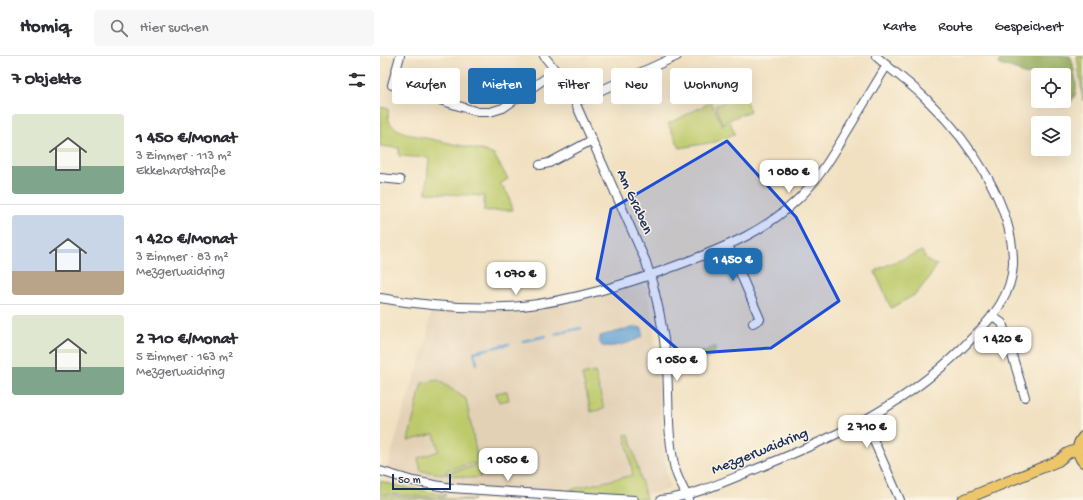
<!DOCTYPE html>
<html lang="de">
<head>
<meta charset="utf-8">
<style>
  :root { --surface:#fff; --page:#f7f7f7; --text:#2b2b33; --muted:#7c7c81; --line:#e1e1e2; --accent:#1f6fb2 }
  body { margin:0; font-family:"Gochi Hand",sans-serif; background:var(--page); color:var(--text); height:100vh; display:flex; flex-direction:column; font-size:15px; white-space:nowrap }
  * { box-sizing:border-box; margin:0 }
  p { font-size:13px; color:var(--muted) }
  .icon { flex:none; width:22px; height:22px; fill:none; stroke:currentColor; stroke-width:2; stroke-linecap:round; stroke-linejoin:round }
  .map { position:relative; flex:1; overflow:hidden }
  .drawer { display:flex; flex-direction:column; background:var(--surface); width:380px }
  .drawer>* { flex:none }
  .top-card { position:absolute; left:12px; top:12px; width:380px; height:36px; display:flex; gap:8px }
  .buttons { position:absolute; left:651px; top:12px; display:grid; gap:8px }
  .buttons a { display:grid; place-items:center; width:40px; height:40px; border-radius:4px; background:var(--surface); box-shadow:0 4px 16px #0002; font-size:20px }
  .scale { position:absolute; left:12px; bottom:10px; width:59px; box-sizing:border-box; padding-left:4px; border:2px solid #1b2f5e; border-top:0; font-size:11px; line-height:14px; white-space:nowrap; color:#1b2f5e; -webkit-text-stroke:3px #fcf5e5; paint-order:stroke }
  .price { position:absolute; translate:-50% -34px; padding:0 9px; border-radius:8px; background:#fff; color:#222; font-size:13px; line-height:26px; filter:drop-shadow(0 1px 2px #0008) }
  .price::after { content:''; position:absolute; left:50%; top:24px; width:12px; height:9px; margin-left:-6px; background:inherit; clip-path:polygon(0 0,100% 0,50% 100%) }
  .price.current { background:var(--accent); color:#fff }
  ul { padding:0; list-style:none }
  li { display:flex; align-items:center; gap:12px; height:100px; padding:0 12px }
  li+li { border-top:1px solid var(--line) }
  li span { display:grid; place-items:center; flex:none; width:112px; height:80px; border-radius:4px; color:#555 }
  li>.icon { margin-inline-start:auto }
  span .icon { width:48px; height:48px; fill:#fffc; stroke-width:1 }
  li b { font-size:17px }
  h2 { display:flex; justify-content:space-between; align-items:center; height:48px; padding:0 12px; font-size:17px }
  .tag { padding:0 14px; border-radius:4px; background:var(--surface); box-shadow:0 4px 16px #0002; font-size:14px; line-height:36px }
  .tag.current { background:var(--accent); color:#fff }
  header { display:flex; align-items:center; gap:24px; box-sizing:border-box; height:56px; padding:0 20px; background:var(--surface); border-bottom:1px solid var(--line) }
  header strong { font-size:19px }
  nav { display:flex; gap:22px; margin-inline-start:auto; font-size:14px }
  .search { width:280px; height:36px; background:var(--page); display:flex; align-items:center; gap:10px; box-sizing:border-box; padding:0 14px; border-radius:4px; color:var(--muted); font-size:15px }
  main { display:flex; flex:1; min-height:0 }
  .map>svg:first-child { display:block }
  .built { fill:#e3d1b6 }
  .green { fill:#bdca6c; stroke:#6c7c65; fill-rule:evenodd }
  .forest { fill:#96ae60; stroke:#586e5f }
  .water { fill:#60a1d3; stroke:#3e6898 }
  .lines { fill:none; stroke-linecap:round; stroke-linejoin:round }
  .stream { stroke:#60a1d3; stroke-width:2.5 }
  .minor-casing { stroke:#3b4a6d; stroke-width:10 }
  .major-casing { stroke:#3b4a6d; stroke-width:12 }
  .minor { stroke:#fff; stroke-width:8 }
  .major { stroke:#ecc669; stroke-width:10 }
  .marked { fill:#1d4ed8; fill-opacity:0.2; stroke:#1d4ed8; stroke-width:3; stroke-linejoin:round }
  .labels { text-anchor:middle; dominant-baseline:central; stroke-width:3; stroke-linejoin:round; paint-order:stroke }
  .street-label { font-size:15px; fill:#1b2f5e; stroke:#fcf5e5 }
</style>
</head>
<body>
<header>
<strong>Homiq</strong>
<div class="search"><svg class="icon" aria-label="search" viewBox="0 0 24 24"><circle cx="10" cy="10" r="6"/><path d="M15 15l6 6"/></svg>Hier suchen</div>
<nav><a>Karte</a><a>Route</a><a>Gespeichert</a></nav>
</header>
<main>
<section class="drawer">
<h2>7 Objekte<svg class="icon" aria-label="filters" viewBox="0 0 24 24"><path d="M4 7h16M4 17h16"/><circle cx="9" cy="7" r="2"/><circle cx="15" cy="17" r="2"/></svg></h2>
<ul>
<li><span style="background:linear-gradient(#dfe7d0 65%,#7fa58c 0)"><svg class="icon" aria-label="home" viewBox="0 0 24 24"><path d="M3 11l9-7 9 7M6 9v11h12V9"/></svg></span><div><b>1 450 €/Monat</b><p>3 Zimmer · 113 m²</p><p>Ekkehardstraße</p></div></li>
<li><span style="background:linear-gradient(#c9d6e8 70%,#b9a48a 0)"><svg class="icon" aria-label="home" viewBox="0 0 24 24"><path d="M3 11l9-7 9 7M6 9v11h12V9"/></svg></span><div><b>1 420 €/Monat</b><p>3 Zimmer · 83 m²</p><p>Mezgerwaidring</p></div></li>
<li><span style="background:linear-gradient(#dfe7d0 65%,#7fa58c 0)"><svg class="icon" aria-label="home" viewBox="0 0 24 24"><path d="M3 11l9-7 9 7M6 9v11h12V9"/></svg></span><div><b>2 710 €/Monat</b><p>5 Zimmer · 163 m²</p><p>Mezgerwaidring</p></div></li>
</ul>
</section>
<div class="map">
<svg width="703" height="444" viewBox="0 0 703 444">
  <rect width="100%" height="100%" fill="#fcf5e5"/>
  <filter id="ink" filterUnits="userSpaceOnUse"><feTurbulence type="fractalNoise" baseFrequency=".025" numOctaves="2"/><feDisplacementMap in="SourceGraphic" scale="8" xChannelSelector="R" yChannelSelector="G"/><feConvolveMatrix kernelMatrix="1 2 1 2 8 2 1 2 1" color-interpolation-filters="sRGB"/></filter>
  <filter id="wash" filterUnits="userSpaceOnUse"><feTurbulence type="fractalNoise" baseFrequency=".012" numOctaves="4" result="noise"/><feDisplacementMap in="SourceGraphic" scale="16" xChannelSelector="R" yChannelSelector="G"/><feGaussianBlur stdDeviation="0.9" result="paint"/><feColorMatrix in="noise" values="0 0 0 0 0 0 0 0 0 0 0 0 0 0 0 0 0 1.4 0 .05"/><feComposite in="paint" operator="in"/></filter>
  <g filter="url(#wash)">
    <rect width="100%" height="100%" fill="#f1e1c1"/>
    <path class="built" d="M 259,227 L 266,231 L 273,263 L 286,416 L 289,433 L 276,437 L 224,439 L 170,439 L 170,432 L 159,431 L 158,438 L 97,434 L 6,417 L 22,359 L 46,287 L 51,253 L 138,253 Z"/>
    <g class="green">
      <path d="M 697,0 L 703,0 L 703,45 Z"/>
      <path d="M 363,38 L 370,55 L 342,67 L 335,50 Z"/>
      <path d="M 331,46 L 342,69 L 350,66 L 355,78 L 335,86 L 300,92 L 288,68 Z"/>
      <path d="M 0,51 L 9,53 C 5,69 15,72 28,78 L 105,95 L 114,99 L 128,123 L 120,128 L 128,138 L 133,154 L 104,155 L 104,140 L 46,137 L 49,102 L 19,100 L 19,92 L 0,90 Z"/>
      <path d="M 542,195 C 545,203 548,207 557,209 L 549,222 L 536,238 L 511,252 L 495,216 L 500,212 Z"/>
      <path d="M 335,290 L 336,291 L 334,298 L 323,305 L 319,298 Z"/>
      <path d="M 215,316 L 224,353 L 211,356 L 202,319 Z"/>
      <path d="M 58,324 L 86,343 L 101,421 L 91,422 L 41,415 L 38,402 L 59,395 L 54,378 L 28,385 L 42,327 ZM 94,407 L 94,410 L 66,417 L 66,414 Z"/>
      <path d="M 127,335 L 129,344 L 119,346 L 116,337 Z"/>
      <path d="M 249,378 L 266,443 L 218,442 L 191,439 L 190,434 L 193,433 L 253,419 L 245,379 Z"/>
      <path d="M 0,425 L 14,429 L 66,439 L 64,441 L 0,438 Z"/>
      <path d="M 0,440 L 94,444 L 0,444 Z"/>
    </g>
    <path class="forest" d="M 622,0 L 690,0 L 692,4 C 695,21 703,43 683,51 L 676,48 L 674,45 L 684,45 L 684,19 L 658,19 L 657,17 C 639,21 644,16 630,11 C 626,10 622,11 618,8 Z"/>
    <path class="water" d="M 256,271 L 262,272 L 263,276 L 262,281 C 250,287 235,292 222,290 L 219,285 L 220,280 Z"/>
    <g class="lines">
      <g class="stream">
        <path d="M 175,278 L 201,272"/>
        <path d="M 143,285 L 166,280"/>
        <path d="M 97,308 L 94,296 L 129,288"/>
      </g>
    </g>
  </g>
  <g filter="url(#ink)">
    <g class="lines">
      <defs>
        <g id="minor">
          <path d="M 20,0 L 12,29 L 98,56 L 110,56 L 123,52 L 176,15"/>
          <path d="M 164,0 L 176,15 L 195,46 L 266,206 C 277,239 284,275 287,310 C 289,344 287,379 295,413 C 298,424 304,433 308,443"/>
          <path d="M 195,46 L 297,0"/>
          <path d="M 160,109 L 169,107 L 212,84"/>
          <path d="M 0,122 L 20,124"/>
          <path d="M 348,189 L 380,263 L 373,267"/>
          <path d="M 0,242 C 46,250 95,254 142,250 C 198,244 254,226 306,206 C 348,190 385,175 418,143 C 438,124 452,100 466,77 C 480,54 493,32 507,9"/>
          <path d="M 612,260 L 622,267 L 645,341"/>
          <path d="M 485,365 L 520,444"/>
          <path d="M 0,415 L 33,425 L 71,432 L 254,444"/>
          <path d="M 281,444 C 313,440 341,427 371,415 C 456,381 530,349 594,280 C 614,260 632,238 633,208 C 634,149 589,85 549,46 C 533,29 513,16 496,0"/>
        </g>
        <g id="major">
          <path d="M 703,381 C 696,389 697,398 703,406"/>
          <path d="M 583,444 L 678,405 L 688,397 L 698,393"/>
        </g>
      </defs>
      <use href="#minor" class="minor-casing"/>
      <use href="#major" class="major-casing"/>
      <use href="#minor" class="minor"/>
      <use href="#major" class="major"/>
    </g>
  </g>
  <path class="marked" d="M 347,85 L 416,161 L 459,245 L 391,292 L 303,298 L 217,223 L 231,153 Z"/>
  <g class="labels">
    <g class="street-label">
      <text transform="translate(254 146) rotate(66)">Am Graben</text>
      <text transform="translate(380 396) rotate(-22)">Mezgerwaidring</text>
    </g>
  </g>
</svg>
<div class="buttons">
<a><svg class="icon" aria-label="locate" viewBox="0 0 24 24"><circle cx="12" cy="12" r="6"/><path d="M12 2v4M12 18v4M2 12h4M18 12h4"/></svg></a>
<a><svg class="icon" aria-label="layers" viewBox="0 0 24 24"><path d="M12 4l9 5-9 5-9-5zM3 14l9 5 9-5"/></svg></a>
</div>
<div class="scale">50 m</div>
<b class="price" style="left:409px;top:138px">1 080 €</b>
<b class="price current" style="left:353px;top:226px">1 450 €</b>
<b class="price" style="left:136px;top:240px">1 070 €</b>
<b class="price" style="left:623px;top:305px">1 420 €</b>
<b class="price" style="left:297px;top:326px">1 050 €</b>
<b class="price" style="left:487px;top:393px">2 710 €</b>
<b class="price" style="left:128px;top:426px">1 050 €</b>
<div class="top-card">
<a class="tag">Kaufen</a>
<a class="tag current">Mieten</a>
<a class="tag">Filter</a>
<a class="tag">Neu</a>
<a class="tag">Wohnung</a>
</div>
</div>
</main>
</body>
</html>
